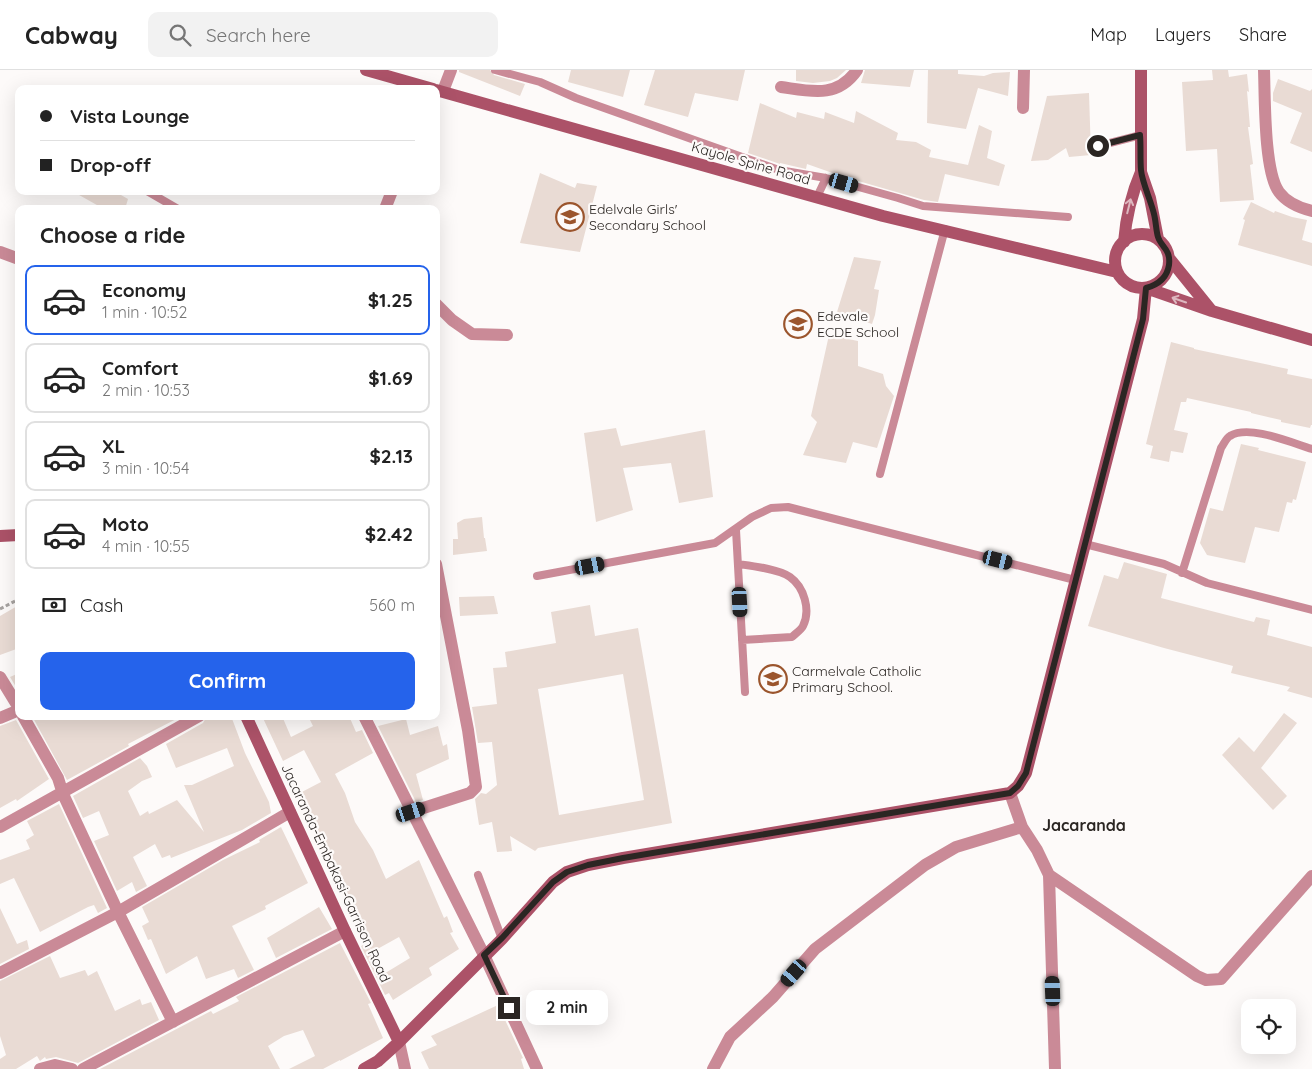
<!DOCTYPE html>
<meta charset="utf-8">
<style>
body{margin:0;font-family:Quicksand,sans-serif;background:#f2f2f2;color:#222;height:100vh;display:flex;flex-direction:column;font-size:19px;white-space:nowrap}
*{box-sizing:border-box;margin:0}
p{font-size:16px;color:#767676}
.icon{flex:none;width:28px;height:28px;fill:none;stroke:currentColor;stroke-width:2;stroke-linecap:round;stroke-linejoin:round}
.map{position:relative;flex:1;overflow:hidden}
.details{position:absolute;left:15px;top:135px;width:425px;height:515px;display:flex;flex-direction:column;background:#fff;border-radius:10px;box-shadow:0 5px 20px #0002}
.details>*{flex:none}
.top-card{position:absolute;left:15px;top:15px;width:425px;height:110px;border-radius:10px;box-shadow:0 5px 20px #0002;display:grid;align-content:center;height:110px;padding:0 25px;background:#fff}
.buttons{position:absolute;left:1241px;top:929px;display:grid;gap:10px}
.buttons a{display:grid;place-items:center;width:55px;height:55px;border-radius:10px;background:#fff;box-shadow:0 5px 20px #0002;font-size:25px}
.end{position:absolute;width:22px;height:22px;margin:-11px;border:6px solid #2b2623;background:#fff;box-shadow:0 0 0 2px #fff}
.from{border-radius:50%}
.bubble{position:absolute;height:35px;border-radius:10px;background:#fff;box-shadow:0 5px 20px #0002;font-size:16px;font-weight:800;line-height:35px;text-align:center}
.car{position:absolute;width:15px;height:30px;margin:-15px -8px;border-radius:6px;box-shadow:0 0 4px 1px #0007;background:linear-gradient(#222 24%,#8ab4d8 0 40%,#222 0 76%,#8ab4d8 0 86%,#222 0)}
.top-card b{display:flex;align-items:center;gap:18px;height:48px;font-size:19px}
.top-card b+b{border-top:1px solid #e0e0e0}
.top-card i{width:12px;height:12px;background:#222}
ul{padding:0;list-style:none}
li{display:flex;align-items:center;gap:15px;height:70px;margin:0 10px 8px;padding:0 15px;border:2px solid #e0e0e0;border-radius:10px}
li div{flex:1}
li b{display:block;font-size:19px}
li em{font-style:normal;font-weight:800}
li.on{border-color:#2563eb}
li>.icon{width:45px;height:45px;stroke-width:1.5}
h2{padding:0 25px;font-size:22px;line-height:60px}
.pay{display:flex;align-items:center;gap:12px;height:55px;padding:0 25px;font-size:19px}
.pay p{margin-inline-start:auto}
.button{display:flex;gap:10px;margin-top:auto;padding:10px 25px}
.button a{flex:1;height:58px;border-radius:10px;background:#2563eb;color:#fff;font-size:20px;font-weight:800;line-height:58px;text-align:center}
header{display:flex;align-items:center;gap:30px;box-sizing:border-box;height:70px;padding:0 25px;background:#fff;border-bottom:1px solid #e0e0e0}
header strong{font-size:24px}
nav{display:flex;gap:28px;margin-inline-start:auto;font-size:18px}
.search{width:350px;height:45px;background:#f2f2f2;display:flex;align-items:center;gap:12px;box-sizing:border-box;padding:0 18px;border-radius:10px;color:#767676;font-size:19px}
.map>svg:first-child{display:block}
.building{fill:#e9dbd4;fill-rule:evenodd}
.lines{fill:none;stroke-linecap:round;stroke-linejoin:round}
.path{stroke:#a7a3a1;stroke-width:3;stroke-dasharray:4 2.5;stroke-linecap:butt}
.lane{stroke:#ca8a97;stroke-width:8}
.street{stroke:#ca8a97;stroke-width:12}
.secondary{stroke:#ac5268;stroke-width:12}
.oneway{stroke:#ddb7bf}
.route{stroke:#2b2623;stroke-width:6}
.labels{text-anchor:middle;stroke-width:4.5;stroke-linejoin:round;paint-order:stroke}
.street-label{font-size:14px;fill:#2b2623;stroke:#fdfaf9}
.poi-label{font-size:14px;fill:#2b2623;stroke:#fdfaf9;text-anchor:start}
.quarter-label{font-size:16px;font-weight:bold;fill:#2b2623;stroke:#fdfaf9}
</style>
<header>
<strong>Cabway</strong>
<div class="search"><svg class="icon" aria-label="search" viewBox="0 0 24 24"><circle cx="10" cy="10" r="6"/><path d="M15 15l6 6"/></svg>Search here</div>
<nav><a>Map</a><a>Layers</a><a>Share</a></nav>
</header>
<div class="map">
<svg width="1312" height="999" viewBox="0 0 1312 999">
<rect width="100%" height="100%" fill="#fdfaf9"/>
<path class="building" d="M459,0H490L494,5L525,14L520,26L459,2Z
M571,0H630L623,27L568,12Z
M655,0H745L738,31L695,23L688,47L644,35Z
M796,0H846L837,8L830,11L813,13L796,11Z
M865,0H914L910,17L861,13Z
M928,0H958V4L984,6L993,3L1010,2L1008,26L978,18L966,59L927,53Z
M1212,0H1228L1229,7L1247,4L1249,22L1247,21L1250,57H1248L1253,94L1250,95L1254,130L1220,132L1217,79L1186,81L1182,12L1213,10Z
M1278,9L1310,21L1312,19V82L1290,73L1302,43L1273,31V23Z
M1089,23L1091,85L1069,87L1066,78L1048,90L1031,91L1047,26Z
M760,33L796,48L797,42L824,49L825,42L854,53L856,41L898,63L896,70L916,72L931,80L929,87L968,95L979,55L992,61L987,88L1005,95L999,116L945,104L938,132L924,130L841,106L807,94L806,99L780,93V94L748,83Z
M540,103L575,118L577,113L597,116L580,182L520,173Z
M72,121H114L128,129L125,139H104Z
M1251,132L1274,143L1275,141L1292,147L1307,150L1302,170L1312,173V196L1238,175L1245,150L1243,149Z
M854,187L881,191L874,219L879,220L875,245L872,254L837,242Z
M829,265L858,271V296L883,304L886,316L894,326L877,378L853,372L846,393L803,385L817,352L811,346Z
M1171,272L1194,278V279L1288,299L1287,304L1312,309V355H1311L1310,358L1281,352V350L1251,343V342L1187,328L1186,332H1181L1174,360L1188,363L1183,383L1171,381L1169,392L1150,388L1153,376L1146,374Z
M616,358L621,376L705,360L713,427L679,433L671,393L623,398L633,440L596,452L584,363Z
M1241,374L1259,378L1258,380L1306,392L1296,430L1293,429L1292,433L1287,432L1279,462L1255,457L1245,493L1207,485L1200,473L1210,438L1223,441Z
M482,447L484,468H485L487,481L453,485V469H458L457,453L464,449Z
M1124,492L1167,504L1161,528L1254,552L1256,547L1270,550L1267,565L1312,577V628L1287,621L1290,617L1231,603L1233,596L1164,578L1088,556L1104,505L1118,509Z
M494,526L498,544L460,546L459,527Z
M19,535V578L0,585V546Z
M590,535L595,566L638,558L672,753L538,778L535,781L510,766L512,781L497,782L492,752L479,755L475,729L481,723L486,724L497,715L492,672L478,673L472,637L497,634L493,598L507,597L505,582L556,573L551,542ZM623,604L644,730L559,745L538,619Z
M19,603V622L10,607Z
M1284,643L1297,653L1261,698L1287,726L1273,740L1222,685L1239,667L1254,682Z
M32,646H182L128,674L129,676L67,710Z
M207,646H231L245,683L269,732L271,743L242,760L171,788L170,785L162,788L155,774L133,787L147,816L136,822L132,812L117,821L94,771L109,765L99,741L83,748L73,726L140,688L147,696L152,707L142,711L128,721L140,746L148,741L149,744L177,730L204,762L184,715H192L234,696L227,678L176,698L166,674L203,653Z
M262,646H282L291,667L313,656L308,646H349L356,662L362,660L373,683L335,704L345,723L355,752L373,780L386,809L419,790L444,848L447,846L453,862L450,863L459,879L429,898L432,905L393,930L389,923L385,925L361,876L367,873L382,905L410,888L399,867L372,882L343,823L342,824L335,809L337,808L331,791L307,745L308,744L298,724L321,712L304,680L283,691Z
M406,649L410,665L438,656L443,676L447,674L449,689L416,704L423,730L416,732L378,656Z
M16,650L49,709L17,731L16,729L0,738V656Z
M59,734L107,838L98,843L94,835L88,837L40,862L14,808L0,814V790L30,779L26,770L34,765L27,751Z
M281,757L308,813L265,836L266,839L232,856L254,900L238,908L234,899L206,909L197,886L166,904L151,869L148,870L142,856L149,852L142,837L223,790L260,772L259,770Z
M319,837L332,859L276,888L267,868Z
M0,838L17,874L27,870L29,879L0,894Z
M340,873L371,933L368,934L383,968L340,991V990L323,999H289L315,986L303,960L284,966L268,976L280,999H100L211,941L213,944L239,931L236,927Z
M50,886L60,908L85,900L88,906L97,901L115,941L140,929L142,935L151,932L159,950L78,993L56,987L46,989L45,987L40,991L37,986L16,999H0V989L6,985L0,966V911Z
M498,935L523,988L521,989L524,999H429L421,982L437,975L431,966Z"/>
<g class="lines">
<path class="path" d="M0,539L19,529"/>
<path class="lane" d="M495,0L540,12L576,28L779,100L826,108L898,128L923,136L1068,147
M1098,76L1141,65
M147,121L178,139
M817,127L826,108
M880,404L945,159
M736,460L745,622
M1085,474L1164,494L1207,513L1312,540
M738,494C752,496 779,499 790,507C804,517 811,540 803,556C801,560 795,564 792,567L742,570
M1182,503L1221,378C1224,374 1226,368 1230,366C1249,354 1292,373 1312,379
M537,506L715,473L752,447L771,438L788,437L1075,510
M478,805L502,869"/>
<path class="street" d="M1264,0C1265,28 1264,102 1279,122C1287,133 1300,138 1312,141
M781,17C810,21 837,29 857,0
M443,21L451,0
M1023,38L1024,0
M385,139L392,121
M0,182L19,189
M436,234L452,250L472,264L507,265
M0,607L19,638
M23,646L58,708L63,724L118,842L173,952
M364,646L484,885L537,999
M0,648L19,640
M1010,723L1022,757L1037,780L1049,805L1197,906L1206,910L1221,909L1312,806
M411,742L470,723L476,717L468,660L436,494
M0,757L199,646
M1049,805L1055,999
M0,903L118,842L290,742
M399,972L405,999
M40,999L55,995L72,999
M83,999L345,861
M713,999L730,967L773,927L815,879L925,795L956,777L1022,757"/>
<path class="secondary" d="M366,0L433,19
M1141,0V102L1150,128L1158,169
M436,20L883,146L1117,202
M1115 191a27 27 0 1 1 54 0a27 27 0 1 1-54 0Z
M1124,172C1126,147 1131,125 1141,102
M1169,188L1211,240
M1146,218L1212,241L1312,270
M0,466L19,465
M246,646L345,861L399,972
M364,999L378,991L399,972L502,869L553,812L567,802L588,795L623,788L1010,723L1018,716L1026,703L1143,249L1146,218"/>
</g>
<defs><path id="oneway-shaft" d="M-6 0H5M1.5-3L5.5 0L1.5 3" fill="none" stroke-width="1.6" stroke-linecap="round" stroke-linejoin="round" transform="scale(1.25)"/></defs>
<g class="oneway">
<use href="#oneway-shaft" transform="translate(1129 136) rotate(-76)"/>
<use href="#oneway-shaft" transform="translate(1179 230) rotate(-161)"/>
</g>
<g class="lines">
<path class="route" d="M509,938L484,885L502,868L553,812L567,802L588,795L623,788L1010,723L1018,716L1026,703L1143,249L1146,218C1157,215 1167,208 1169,195C1171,179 1161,177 1158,167C1156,160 1156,152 1154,144C1151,131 1142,112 1141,100C1140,88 1141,76 1140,65L1098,76"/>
</g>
<defs>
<symbol id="school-ring" viewBox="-11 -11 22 22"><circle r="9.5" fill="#fdfaf9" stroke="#9b552d" stroke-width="1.5"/><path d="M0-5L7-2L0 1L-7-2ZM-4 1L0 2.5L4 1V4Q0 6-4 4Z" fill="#9b552d"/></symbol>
</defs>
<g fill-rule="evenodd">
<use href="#school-ring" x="554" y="131" width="32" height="32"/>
<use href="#school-ring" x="782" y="238" width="32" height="32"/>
<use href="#school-ring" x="757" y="593" width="32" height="32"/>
</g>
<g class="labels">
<g class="street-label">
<text transform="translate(751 93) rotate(16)" y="5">Kayole Spine Road</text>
<text transform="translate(336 803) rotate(65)" y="5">Jacaranda-Embakasi-Garrison Road</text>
</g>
<g class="poi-label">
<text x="589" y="144">Edelvale Girls'<tspan x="589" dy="16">Secondary School</tspan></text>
<text x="817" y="251">Edevale<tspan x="817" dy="16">ECDE School</tspan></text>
<text x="792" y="606">Carmelvale Catholic<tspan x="792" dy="16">Primary School.</tspan></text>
</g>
<g class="quarter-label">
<text x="1084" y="761">Jacaranda</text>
</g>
</g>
</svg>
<div class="buttons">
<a><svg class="icon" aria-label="locate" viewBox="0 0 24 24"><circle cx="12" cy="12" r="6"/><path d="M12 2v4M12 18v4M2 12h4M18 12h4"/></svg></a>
</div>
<i class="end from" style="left:1098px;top:76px"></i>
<i class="end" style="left:509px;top:938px"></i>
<div class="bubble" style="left:526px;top:920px;width:82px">2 min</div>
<i class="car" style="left:844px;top:113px;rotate:106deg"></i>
<i class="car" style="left:998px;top:490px;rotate:104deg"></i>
<i class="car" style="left:590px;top:496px;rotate:79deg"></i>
<i class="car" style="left:740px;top:532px;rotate:177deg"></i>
<i class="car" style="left:411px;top:742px;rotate:72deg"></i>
<i class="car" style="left:794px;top:903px;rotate:221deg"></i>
<i class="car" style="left:1053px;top:921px;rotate:358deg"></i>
<div class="top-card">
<b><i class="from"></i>Vista Lounge</b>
<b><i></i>Drop-off</b>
</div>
<section class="details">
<h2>Choose a ride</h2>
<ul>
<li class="on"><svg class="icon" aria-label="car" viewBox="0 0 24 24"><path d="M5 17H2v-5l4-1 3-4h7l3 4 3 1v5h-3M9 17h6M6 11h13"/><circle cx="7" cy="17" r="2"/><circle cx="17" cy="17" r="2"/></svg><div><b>Economy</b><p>1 min · 10:52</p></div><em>$1.25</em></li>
<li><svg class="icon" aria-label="car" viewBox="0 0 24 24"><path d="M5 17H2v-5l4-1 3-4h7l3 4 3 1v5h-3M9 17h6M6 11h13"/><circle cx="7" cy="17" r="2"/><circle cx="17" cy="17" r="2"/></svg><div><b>Comfort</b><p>2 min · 10:53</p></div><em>$1.69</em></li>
<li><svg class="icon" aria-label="car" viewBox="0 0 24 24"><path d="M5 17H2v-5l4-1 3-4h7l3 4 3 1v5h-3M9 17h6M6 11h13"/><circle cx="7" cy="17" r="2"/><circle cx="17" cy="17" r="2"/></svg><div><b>XL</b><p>3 min · 10:54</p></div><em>$2.13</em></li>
<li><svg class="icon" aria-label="car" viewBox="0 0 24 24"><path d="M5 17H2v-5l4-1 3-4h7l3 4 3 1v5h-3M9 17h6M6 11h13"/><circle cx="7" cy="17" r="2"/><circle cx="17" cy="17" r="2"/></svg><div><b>Moto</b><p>4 min · 10:55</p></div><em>$2.42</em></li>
</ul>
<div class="pay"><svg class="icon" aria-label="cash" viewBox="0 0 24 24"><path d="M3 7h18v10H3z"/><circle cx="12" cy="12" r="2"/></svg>Cash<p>560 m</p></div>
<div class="button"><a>Confirm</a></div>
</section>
</div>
